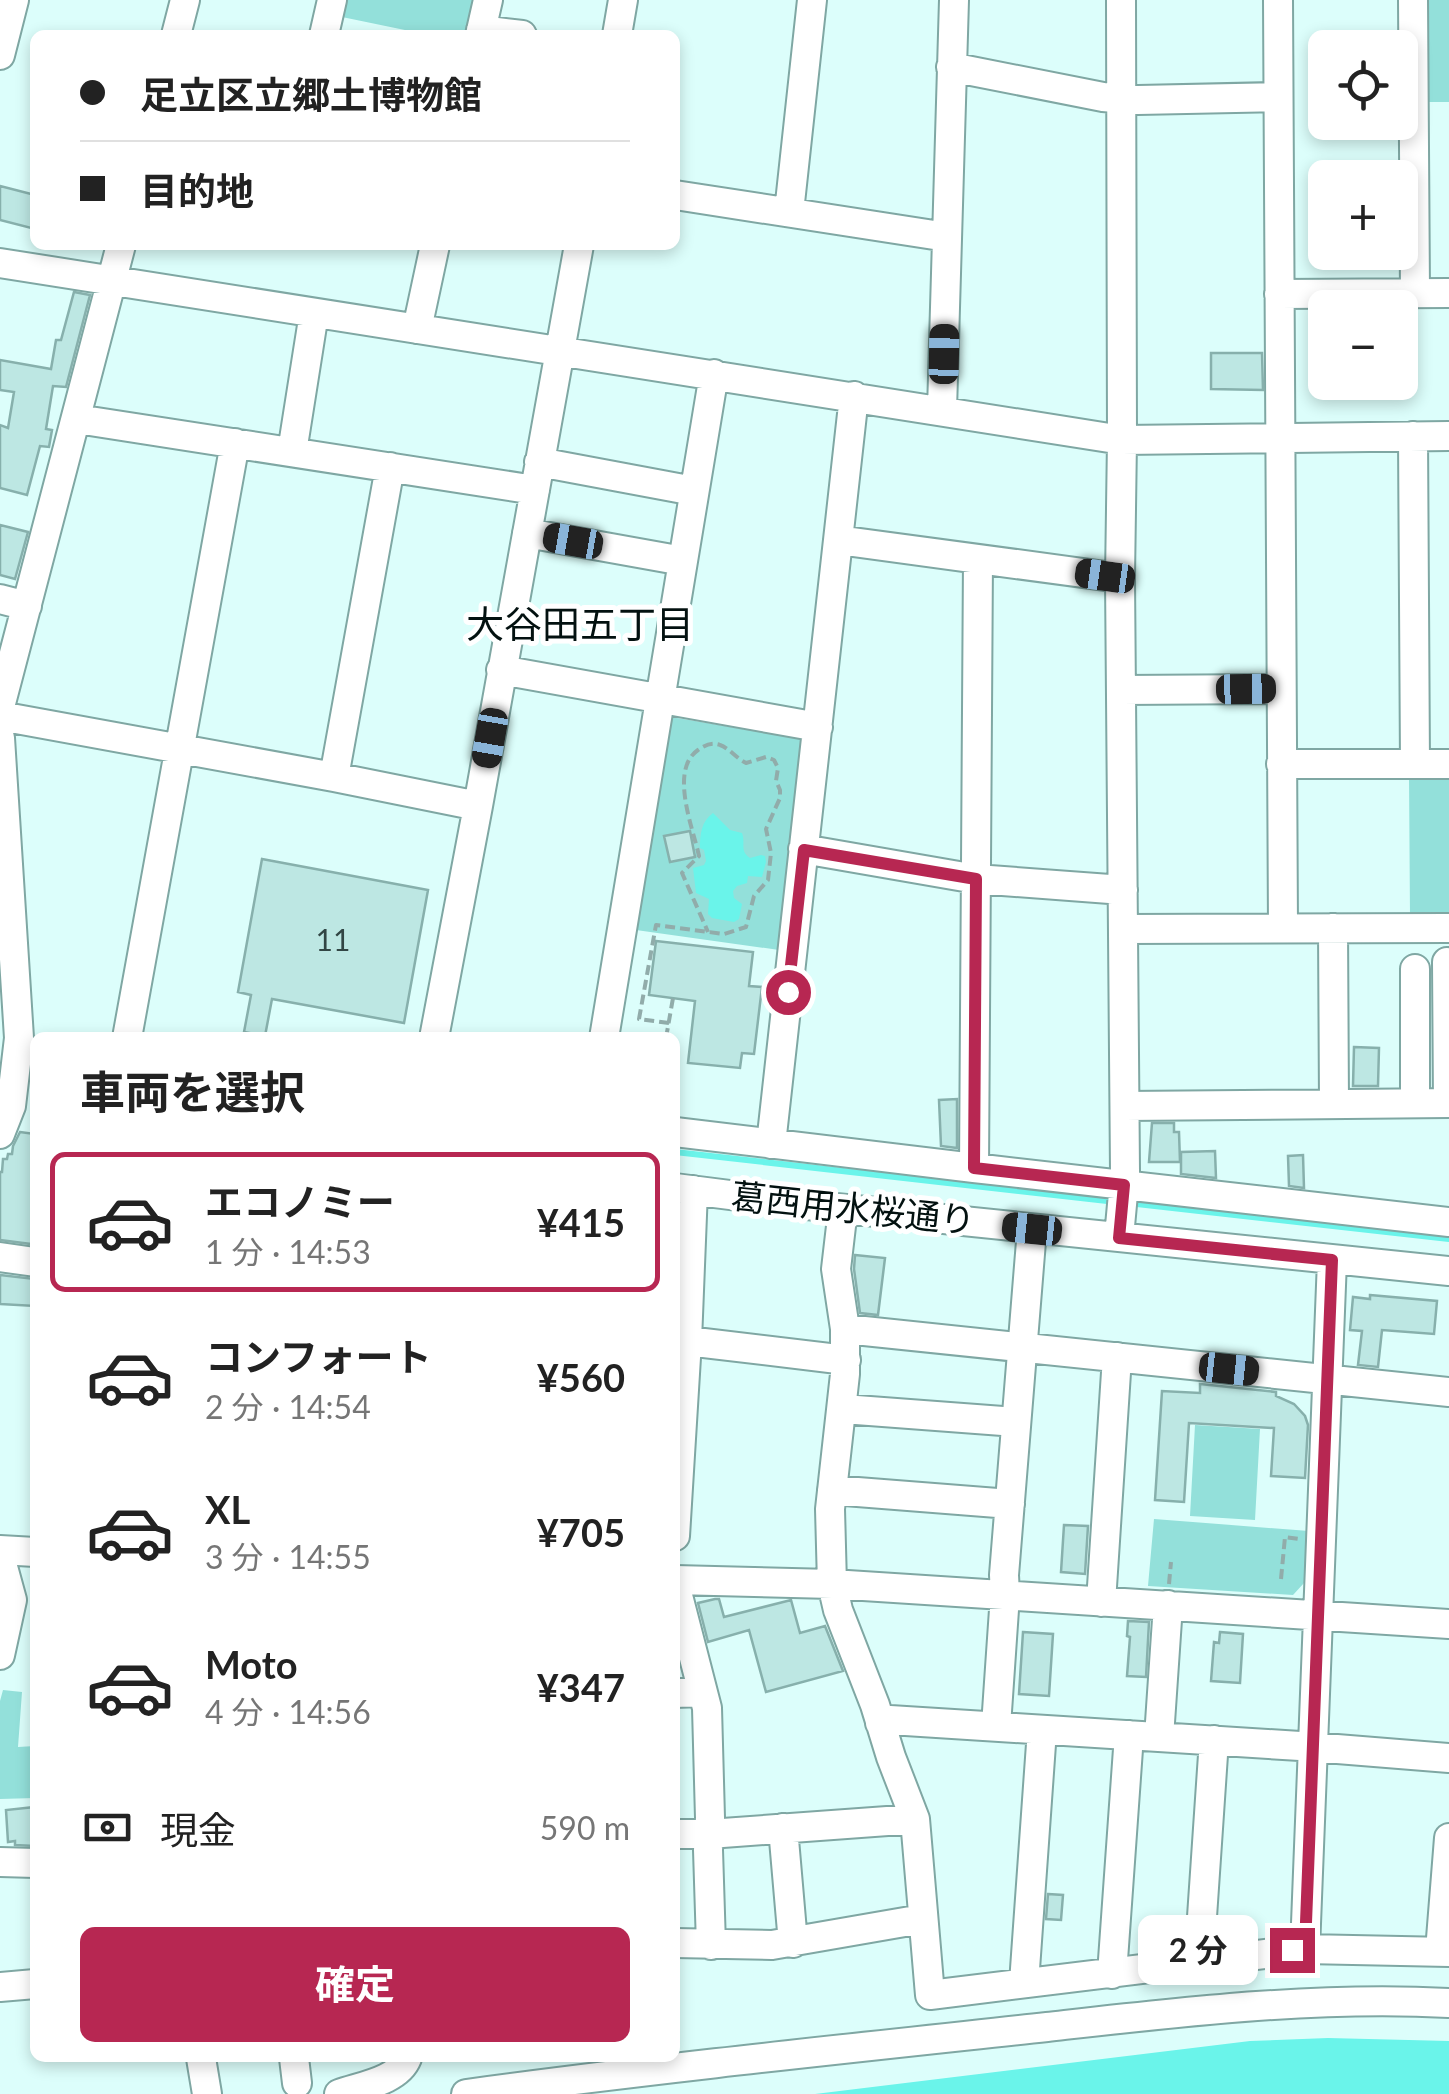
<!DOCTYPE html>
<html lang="ja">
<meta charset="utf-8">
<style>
body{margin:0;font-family:Lato,"Noto Sans JP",sans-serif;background:#f2f2f2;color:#222;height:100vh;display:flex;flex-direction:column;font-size:38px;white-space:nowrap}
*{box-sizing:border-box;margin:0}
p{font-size:32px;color:#767676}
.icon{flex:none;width:55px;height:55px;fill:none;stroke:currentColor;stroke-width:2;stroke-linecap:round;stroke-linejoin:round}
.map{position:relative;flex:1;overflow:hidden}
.details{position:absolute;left:30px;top:1032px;width:650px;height:1030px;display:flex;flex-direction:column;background:#fff;border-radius:15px;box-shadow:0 5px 15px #0003}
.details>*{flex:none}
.top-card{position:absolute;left:30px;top:30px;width:650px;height:220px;border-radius:15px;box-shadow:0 5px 15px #0003;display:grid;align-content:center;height:220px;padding:0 50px;background:#fff}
.fabs{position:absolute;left:1308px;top:30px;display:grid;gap:20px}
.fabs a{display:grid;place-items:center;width:110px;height:110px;border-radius:15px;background:#fff;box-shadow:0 5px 15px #0003;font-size:50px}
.end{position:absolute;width:45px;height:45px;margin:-22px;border:12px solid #b72752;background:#fff;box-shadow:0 0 0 5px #fff}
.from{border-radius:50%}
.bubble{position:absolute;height:70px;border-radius:15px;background:#fff;box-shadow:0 5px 15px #0003;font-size:32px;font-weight:700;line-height:70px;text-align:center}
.car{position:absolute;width:30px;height:60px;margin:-30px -15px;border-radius:12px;box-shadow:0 0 8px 2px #0007;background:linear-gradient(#222 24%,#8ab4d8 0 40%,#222 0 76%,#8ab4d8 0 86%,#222 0)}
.top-card b{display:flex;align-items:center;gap:35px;height:95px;font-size:38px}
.top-card b+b{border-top:2px solid #e0e0e0}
.top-card i{width:25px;height:25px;background:#222}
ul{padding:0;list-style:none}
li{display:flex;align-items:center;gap:30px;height:140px;margin:0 20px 15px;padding:0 30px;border:5px solid transparent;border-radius:15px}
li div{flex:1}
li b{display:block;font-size:38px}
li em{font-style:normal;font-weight:700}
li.current{border-color:#b72752}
li>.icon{width:90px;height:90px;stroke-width:1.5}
h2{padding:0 50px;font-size:45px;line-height:120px}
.pay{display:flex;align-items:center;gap:25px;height:110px;padding:0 50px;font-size:38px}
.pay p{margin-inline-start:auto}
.cta{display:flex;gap:20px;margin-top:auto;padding:20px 50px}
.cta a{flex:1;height:115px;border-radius:15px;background:#b72752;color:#fff;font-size:40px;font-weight:700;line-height:115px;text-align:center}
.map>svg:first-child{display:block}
.green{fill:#93e0da}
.water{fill:#6af4ea}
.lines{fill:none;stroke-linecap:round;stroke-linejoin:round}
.stream{stroke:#6af4ea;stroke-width:6}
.building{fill:#bde7e3;stroke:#87b0ac;stroke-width:2.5}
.minor-casing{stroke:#7fa7a3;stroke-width:32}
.path{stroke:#91acaa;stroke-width:4;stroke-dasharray:10 5;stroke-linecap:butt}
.minor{stroke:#fff;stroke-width:28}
.route{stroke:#b72752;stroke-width:12}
.labels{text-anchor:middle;stroke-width:10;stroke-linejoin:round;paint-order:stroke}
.number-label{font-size:30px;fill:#324645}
.street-label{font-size:35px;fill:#031110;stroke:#fff}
.neighbourhood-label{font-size:38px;fill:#031110;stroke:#fff}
</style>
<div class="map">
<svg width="1449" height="2094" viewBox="0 0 1449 2094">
<rect width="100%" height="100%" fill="#dcfefb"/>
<path class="green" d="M346,0H477L470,35H429L342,17Z
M1424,0H1449V102H1424Z
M671,717L803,739L779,950L636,930Z
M1409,776H1449V917H1410Z
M1195,1425L1260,1429L1255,1520L1190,1516Z
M1154,1519L1309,1531L1304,1583L1293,1595L1148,1586Z
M3,1690L22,1692L18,1747L35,1746V1798L0,1799V1701Z"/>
<path class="water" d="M713,813L730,830L742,833C746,843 739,851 750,858L761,855L765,856L766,862L762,877L748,876L747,883L737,886L733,891L734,898L742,904L739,919L734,922L712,918L708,914L709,899L696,893L693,868L704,865L706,861L704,850L700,848C700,834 701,822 713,813Z
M1328,2038L1449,2041V2094H815L1250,2041Z"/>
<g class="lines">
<path class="stream" d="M21,1077L35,1078
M675,1152L1116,1202
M1128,1203L1449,1239"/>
</g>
<path class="building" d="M0,186L35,195V229L0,220Z
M74,292L90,295L66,387L53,386L46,429L52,430L49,447L40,446L27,495L0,488V425L8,428L14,392L0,390V360L51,369L56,340H61Z
M1211,353H1262L1263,390L1211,389Z
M0,525L28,532L15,579L0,575Z
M690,831L695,857L670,862L664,836Z
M262,859L428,890L404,1023L272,999L265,1036L244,1032L251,995L238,992Z
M656,941L753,952L749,986L762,987L754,1054L742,1053L740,1068L688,1063L695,1001L649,995Z
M1354,1047L1379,1048L1378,1086H1353Z
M957,1099V1148L941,1146L939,1100Z
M1152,1123H1174V1132H1179L1180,1162H1149Z
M20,1132L35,1134V1210L31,1244L0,1240V1172H2L3,1159H7L8,1154H12L13,1146Z
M1215,1151L1216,1178L1181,1174V1152Z
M1303,1155L1304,1188L1289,1186L1288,1156Z
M855,1255L885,1258L878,1315L860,1313L854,1269Z
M0,1275L35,1279V1306L0,1304Z
M1370,1295L1437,1301L1434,1334L1382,1330L1378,1367L1358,1365L1362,1331L1350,1330L1353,1297L1370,1299Z
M1200,1384L1276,1392V1396L1294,1404L1305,1416L1308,1425L1305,1478L1271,1476L1274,1428L1189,1423L1184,1502L1155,1500L1162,1391L1200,1393Z
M1064,1525L1088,1526L1085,1574L1061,1572Z
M715,1599H719L724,1617L791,1600L800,1633L825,1626L843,1671L766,1692L749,1630L708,1642L698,1603Z
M1128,1621L1149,1622L1146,1677L1127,1676L1130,1637L1127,1636Z
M1023,1632L1053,1634L1049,1696L1019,1694Z
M1220,1632L1243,1634L1240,1683L1211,1681L1214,1642L1219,1643Z
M35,1807V1846L15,1845V1841L8,1842L6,1810Z
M1048,1894L1063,1895L1061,1920L1046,1919Z"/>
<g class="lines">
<defs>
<path id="minor" d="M1278,0L1283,928
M1413,0L1415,293
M481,30L522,35
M176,35L185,0
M324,35L332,0
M480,35L488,0
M617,35L623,0
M0,55L14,0
M951,67L1103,97L1138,100L1278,97
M675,195L947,237
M789,212L812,0
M0,263L1122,440L1449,436
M1279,294L1449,293
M417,329L435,245
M942,410L954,0
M77,419L535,490
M1413,436L1415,764
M292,452L314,313
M539,462L694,491
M527,533L683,561
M838,540L1120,578
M0,599L27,606
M501,670L818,727
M1122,690L1281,689
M0,707L121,245
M0,716L334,777L478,806
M0,738L19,1038L11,1106L0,1134
M1281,764H1449
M334,777L390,467
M803,849L976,879L1123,890
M1333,928L1334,1103
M1124,929L1449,928
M1447,962L1448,1103
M127,1038L235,443
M434,1038L478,806L579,245
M604,1038L714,374
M1415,1103V969
M1125,1106L1449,1103
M675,1132L974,1168L1449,1222
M771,1144L854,396
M974,1168L978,559
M675,1188L807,1205L1449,1271
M843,1209L836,1269L845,1329V1374L830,1509L832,1584L838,1610L875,1705L891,1757L915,1819L930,1995L1305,1949L1449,1952
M1119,1237L1125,1172L1120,578L1122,440L1121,0
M0,1257L35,1262
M845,1329L1449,1392
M687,1341L846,1360
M843,1409L1016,1422
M832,1490L1010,1504
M675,1536L687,1341L693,1190
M0,1550L35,1552
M0,1556L12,1600L0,1655
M675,1580L832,1584L1449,1624
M675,1584L707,1708L710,1818L708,1850L711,1945
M1101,1602L1117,1357
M675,1693L702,1692
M880,1723L890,1720L1300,1746L1449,1758
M996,1726L1005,1595L1004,1575L1032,1229
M1159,1737L1168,1605
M783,1828L793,1943
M675,1834H709L915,1819
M0,1862L35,1863
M675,1943L772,1945L922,1919
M1305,1949L1332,1260
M1440,1951L1449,1838
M1199,1961L1214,1740
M1112,1974L1129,1735
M1024,1983L1042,1730
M0,1987L35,1984
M201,2058L207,2094
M294,2058L297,2083
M339,2094C361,2086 398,2081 407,2058
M466,2094C659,2068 853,2048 1047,2027C1181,2012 1314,1996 1449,2003"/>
</defs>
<use href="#minor" class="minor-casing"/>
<path class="path" d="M669,1023L639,1019L656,925L724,934L746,927L754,896L768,880L771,853L766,829L780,798V790L776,781L778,768L774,760L766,757L746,763C736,758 729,748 720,745C712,742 705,745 698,750C669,770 693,828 699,856L682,873L708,932
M666,1038L673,998
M1281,1579L1285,1537L1299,1539
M1169,1584L1171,1562"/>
<use href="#minor" class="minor"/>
</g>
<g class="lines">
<path class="route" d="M788,992L804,850L976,879L974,1168L1124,1185L1119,1238L1332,1260L1305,1948L1292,1950"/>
</g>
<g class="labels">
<g class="number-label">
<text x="333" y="951">11</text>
</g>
<g class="street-label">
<text transform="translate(853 1209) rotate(6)" y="12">葛西用水桜通り</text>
</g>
<g class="neighbourhood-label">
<text x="580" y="638">大谷田五丁目</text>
</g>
</g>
</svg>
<div class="fabs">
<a><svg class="icon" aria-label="locate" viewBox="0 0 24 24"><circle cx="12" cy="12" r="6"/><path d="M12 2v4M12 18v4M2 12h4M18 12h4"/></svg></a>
<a>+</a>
<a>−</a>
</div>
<i class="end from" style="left:788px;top:992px"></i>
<i class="end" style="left:1292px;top:1950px"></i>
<div class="bubble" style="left:1138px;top:1915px;width:120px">2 分</div>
<i class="car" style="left:944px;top:354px;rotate:1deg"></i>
<i class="car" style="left:573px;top:541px;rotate:280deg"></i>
<i class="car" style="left:1105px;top:576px;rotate:278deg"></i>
<i class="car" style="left:1246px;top:689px;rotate:89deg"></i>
<i class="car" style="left:490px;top:738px;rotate:190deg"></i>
<i class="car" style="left:1032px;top:1229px;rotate:276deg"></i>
<i class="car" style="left:1229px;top:1369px;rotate:96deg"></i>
<div class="top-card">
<b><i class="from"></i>足立区立郷土博物館</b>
<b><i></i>目的地</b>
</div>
<section class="details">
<h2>車両を選択</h2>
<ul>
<li class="current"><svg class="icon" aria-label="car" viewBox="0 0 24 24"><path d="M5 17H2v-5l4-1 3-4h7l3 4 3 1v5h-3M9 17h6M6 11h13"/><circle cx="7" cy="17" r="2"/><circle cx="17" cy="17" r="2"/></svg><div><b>エコノミー</b><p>1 分 · 14:53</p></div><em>¥415</em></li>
<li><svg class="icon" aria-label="car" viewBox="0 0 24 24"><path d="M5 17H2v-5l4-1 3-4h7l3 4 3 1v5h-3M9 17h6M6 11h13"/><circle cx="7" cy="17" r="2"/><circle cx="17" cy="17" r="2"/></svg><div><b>コンフォート</b><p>2 分 · 14:54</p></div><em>¥560</em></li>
<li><svg class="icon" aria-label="car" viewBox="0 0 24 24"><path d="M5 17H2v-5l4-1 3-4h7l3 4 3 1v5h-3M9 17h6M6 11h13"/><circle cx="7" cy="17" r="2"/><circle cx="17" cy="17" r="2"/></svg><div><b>XL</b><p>3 分 · 14:55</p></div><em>¥705</em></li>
<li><svg class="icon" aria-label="car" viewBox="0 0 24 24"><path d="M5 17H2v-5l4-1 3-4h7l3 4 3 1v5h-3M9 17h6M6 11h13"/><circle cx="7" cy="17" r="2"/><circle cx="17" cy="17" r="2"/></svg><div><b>Moto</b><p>4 分 · 14:56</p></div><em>¥347</em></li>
</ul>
<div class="pay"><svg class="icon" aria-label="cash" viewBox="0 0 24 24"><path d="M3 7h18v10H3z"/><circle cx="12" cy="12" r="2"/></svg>現金<p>590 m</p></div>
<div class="cta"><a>確定</a></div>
</section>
</div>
